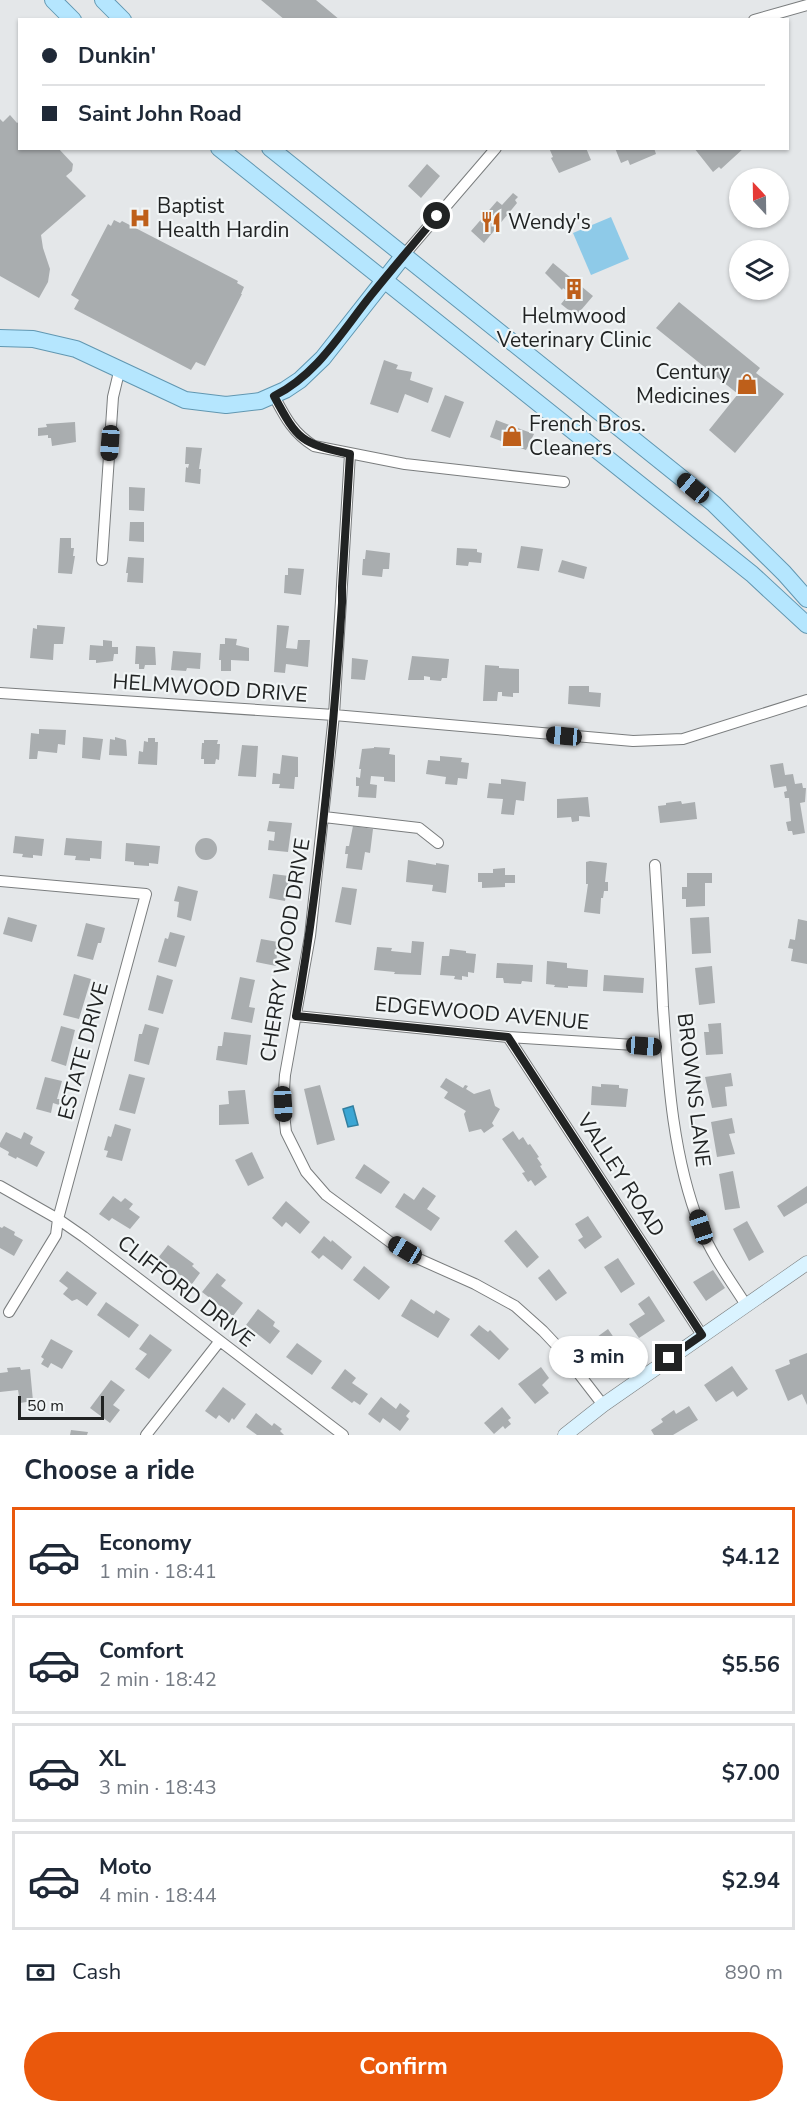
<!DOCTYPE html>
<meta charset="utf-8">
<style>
body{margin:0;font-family:"Nunito Sans",sans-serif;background:#f2f2f3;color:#1f2937;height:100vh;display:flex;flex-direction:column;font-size:22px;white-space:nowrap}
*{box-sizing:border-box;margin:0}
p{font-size:20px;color:#747a83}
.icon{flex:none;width:33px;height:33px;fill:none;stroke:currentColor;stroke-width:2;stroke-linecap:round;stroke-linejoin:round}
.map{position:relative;height:1435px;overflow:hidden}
.drawer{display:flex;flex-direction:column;background:#fff;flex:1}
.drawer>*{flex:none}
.top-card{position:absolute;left:18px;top:18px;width:771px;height:132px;border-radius:0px;box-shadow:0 2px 4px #0004;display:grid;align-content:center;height:132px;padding:0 24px;background:#fff}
.needle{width:39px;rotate:338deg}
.tools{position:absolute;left:729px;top:168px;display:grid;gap:12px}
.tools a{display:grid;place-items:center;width:60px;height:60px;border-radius:50%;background:#fff;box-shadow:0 2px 4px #0004;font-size:30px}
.scale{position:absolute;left:18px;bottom:15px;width:86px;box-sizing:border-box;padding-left:6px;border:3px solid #212323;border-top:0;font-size:16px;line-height:21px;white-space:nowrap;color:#212323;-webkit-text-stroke:4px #f1f5f6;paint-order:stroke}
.end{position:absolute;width:27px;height:27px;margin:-14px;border:8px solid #212323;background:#fff;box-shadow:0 0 0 3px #fff}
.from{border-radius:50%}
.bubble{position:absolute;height:42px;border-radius:21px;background:#fff;box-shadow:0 2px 4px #0004;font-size:20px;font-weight:700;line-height:42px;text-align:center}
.car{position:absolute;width:18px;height:36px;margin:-18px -9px;border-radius:8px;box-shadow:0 0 4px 2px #0007;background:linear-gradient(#222 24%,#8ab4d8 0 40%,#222 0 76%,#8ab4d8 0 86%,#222 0)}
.top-card b{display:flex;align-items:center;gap:21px;height:57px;font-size:22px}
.top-card b+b{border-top:2px solid #e0e1e3}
.top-card i{width:15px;height:15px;background:#1f2937}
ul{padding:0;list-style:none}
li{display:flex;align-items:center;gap:18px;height:99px;margin:0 12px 9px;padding:0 12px;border:3px solid #e0e1e3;border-radius:0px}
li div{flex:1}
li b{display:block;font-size:22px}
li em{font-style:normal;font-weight:700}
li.current{border-color:#ea580c}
li>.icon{width:54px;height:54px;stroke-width:1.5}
h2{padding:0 24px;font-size:27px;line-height:72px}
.pay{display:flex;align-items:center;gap:15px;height:66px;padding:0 24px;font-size:22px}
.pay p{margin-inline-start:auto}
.button{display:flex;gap:12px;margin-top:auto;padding:12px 24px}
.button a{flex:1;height:69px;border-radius:36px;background:#ea580c;color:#fff;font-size:24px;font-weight:700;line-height:69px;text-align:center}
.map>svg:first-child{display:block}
.green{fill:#8ecae8}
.water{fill:#3ba6d4;stroke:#337f9f;stroke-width:1.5}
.building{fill:#a9adaf}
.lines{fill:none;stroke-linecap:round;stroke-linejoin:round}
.street-casing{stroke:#7a7d7e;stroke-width:12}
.secondary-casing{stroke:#7a7d7e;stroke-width:15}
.primary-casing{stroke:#6197b1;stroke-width:18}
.street{stroke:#fff;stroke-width:10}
.secondary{stroke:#daf3ff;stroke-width:14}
.primary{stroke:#b5e6fe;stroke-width:16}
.route{stroke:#212323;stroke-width:8}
.labels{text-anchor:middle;stroke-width:4.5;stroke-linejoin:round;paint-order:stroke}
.poi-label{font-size:21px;fill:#212323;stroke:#f1f5f6;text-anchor:start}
.street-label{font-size:21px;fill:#212323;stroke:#f1f5f6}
</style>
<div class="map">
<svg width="807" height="1435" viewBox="0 0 807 1435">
<rect width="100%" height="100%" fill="#e4e7e9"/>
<path class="green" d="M611,217L629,259L591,275L573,233Z"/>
<path class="water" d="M353,1106L358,1125L348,1127L343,1109Z"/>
<path class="building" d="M261,0H316L340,20H285Z
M10,115L17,123L20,121V148H58L73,164L72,171L66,176L86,196L41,235L43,248L50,269L48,282L39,298L0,276V119L3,122Z
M549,148H586L591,160L559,173L551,158L553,157Z
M615,148H654L656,154L630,165L628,160L621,163Z
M694,148H744L721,169L719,167L713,172Z
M427,164L440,176L421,198L408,186Z
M513,193L518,197L515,200L517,203L484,243L471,231L497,201L502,205Z
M114,220L120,223L122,221L238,281L237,283L244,287L241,294H242L205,366L196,362L191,370L74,309L79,300L71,295L108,224L111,226Z
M553,263L593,296L576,316L561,304L570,293L563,288L562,290L545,273Z
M679,302L760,368L756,373L784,394L735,453L709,430L738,394L656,328Z
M384,360L398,365L396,369L412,372L410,380L433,388L428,403L405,394L398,413L370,404Z
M445,395L464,402L450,438L431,431Z
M496,420L534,434L526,450L490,437Z
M75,422L76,442L52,446L51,438H48V435L38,436V428L47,427L46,424Z
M186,447L202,448L199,469H201L200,484L185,482L186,467L188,468L189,464H185Z
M129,487L145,488L144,511L129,510Z
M130,522H144V542L129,541Z
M60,538H71V548H74L73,556H75L72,574L58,573Z
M521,546L543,549L539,571L517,568Z
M457,548L477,549V552L482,553L481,563L469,562L468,566L456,565Z
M366,550L390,553L389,569H383L382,577L362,575L363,559H365Z
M128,557L144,558L143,583L127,582L128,573H126Z
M562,560L587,567L584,579L558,572Z
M288,568L304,569L301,595L284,593L285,575H288Z
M37,625L65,627L63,644H54L53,660L30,658L33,628L37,629Z
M277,625L289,626L286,648L297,649L298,640H310L308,667L286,664L285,673L274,672Z
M225,638L237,639L236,645L249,648V661L231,660V671H221V660H219L220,644H225Z
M103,640L112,641V647H118V654H114L113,661L96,663V660H89L90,645L103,646Z
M136,646L155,647L156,665H145L144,669H139V664H135Z
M173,651L201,653L200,669L187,668L186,671L171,670Z
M412,656L449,659L447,678H442L441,681L430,680V677L424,676V680H408Z
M352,658L368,660L365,680L351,679Z
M485,665L499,666V668L519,669V693H513V697L502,696V692H498L497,701H483Z
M569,686H589V692L601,693L600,707L568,704Z
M39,729L66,730L65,745L58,744L57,753L38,751L37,759H29L31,733L39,734Z
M83,737L103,739L100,760L82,758Z
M115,737L126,740L127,756L109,755L110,739L115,740Z
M148,738H155V742H158L157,765L138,764L139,751L143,752L144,741L148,742Z
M204,740H218L217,744H220L219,760L216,759L215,764H204V759H201L202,743H204Z
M242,745L258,746L256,777L238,776Z
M374,747L390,748L389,754L395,755V782L384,781V777L371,776L370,784L377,785L376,798L358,797L359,786H356V777L360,778L361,769H359L362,749L374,748Z
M282,755L298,757V777H295L294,789L279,788L280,784H272L273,773L280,774Z
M440,756L462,758L461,762L469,763L467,779L458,778L457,785L445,784L446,777L426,774L428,760L440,761Z
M783,763L785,775L793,774L795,784L802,783L803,788H806L805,802L800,803L805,833L793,835L792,831H788L786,822L791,821L789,798H785L784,792L787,791L786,786L774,788L770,765Z
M501,779L526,782L524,801L516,800L514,815L501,814L503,799L487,798L489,783L501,784Z
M588,797L590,817L579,816V821L572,822L571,817L557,818V799Z
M681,801L682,804L695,802L697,819L660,823L658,806L666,805V803Z
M269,821L292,823L288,852L268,850L269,840L274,841L275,832L267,831Z
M353,826L373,829L370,853L365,852L362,870L346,868L348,854H345L346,846H349Z
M15,836L44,839L42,856L33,855V858L22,857L23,854L13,853Z
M195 849a11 11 0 1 1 22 0a11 11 0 1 1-22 0Z
M66,838L102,841L101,859L90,858V861L75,860L76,856L64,855Z
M126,843L160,846L158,864L149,863V866L134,865V862L125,861Z
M408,860L436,865V863L449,865L446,893L432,891L433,885L406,882Z
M590,861L607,863L605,882H608V891H604L603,898H601L600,914L584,912L588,884H586V862Z
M505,868V875H515V883H505V887L482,888V882H478V873H493V869Z
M687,873H712V883H705V906L686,907V899H682V887H687Z
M273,874L289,876L285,901L269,898Z
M178,886L198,891L191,921L177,917L179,902L174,901Z
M342,887L357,889L351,925L335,922Z
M8,917L37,925L32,942L3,934Z
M709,917L711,953L692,954L690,918Z
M798,919L807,921V964L791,961L793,949L788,948L790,939L795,940Z
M86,923L105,928L101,943H98L93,960L77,956Z
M170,932L185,936L176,967L158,962L165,938L168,939Z
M261,939L278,942L276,966L256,962Z
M412,941L424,942L421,975L394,974L395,972L374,970L377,947L392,948L391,951L411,953Z
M450,949L466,951V953L476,954L474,973L468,972V977L462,976V980L454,979L455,976L440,975L442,956H449Z
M547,961L567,963V968L588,970L587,987L568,986V988L554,987L555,985L546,984Z
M497,963L533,965L532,982L522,981L521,984L504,983L503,978H496Z
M712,966L715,1003L699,1005L695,968Z
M74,974L91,979L79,1019L63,1015Z
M157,975L173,980L163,1014L148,1010Z
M604,975L644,978L643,993L603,991Z
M240,977L255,980L249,1007L255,1008L252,1023L231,1019Z
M721,1023L723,1054L706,1055L704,1032H709L708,1024Z
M145,1024L159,1028L149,1065L134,1061L139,1034H142Z
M61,1026L75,1030L66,1066L51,1061Z
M224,1032L251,1035L247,1065L216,1060L218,1046H222Z
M731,1073L733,1086L725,1087L727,1106L712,1108L705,1077Z
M129,1074L145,1078L135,1114L119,1110Z
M45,1077L62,1081L57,1099H60L59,1105L53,1103L51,1113L36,1109Z
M446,1078L463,1088L465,1085L468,1086L466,1089L474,1094L490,1089L495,1106L500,1109L492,1123L494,1126L484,1133L481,1129L469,1132L464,1114L466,1111L444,1098L448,1092L440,1087Z
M601,1084L619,1085V1088L628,1089L626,1107L591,1105L592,1086L601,1087Z
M320,1085L335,1140L317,1145L304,1089Z
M245,1090L249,1124L219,1125V1105L229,1104L228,1091Z
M732,1118L735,1133L729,1134L735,1154L717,1157L711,1122Z
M115,1124L131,1129L122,1161L106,1157L108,1151L104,1150L108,1136L111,1137Z
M513,1131L519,1140L523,1137L528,1145L530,1144L539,1157L537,1158L542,1165L540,1166L547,1177L535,1186L531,1180L528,1182L522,1173L525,1172L502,1139Z
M6,1132L21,1139L24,1132L33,1137L30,1144L45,1152L37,1167L17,1157L16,1159L8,1155L9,1152L0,1147V1143Z
M252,1152L264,1178L248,1186L235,1160Z
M364,1164L390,1182L381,1194L355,1178Z
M733,1171L740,1208L725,1210L719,1174Z
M807,1186V1203L784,1217L777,1206Z
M423,1187L436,1196L427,1209L440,1218L431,1231L395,1207L404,1193L414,1200Z
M113,1196L121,1202L125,1198L133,1204L129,1209L140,1217L130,1229L112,1218L109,1221L99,1214Z
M286,1201L310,1222L300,1234L286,1222L282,1227L272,1218Z
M588,1216L602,1237L585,1249L578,1240L583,1237L575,1224Z
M747,1221L764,1252L749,1261L733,1229Z
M4,1226L15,1232L14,1235L23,1240L14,1256L0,1248V1227L2,1228Z
M516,1230L539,1257L527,1268L504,1241Z
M324,1236L331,1242L332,1240L352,1257L342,1270L323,1255L319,1259L311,1252Z
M168,1245L194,1264L192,1266L200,1273L192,1284L176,1272L173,1275L165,1269L167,1266L158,1258Z
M618,1258L635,1284L621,1293L604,1267Z
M364,1266L390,1287L379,1300L353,1280Z
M549,1269L567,1293L556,1301L538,1278Z
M713,1270L725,1288L706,1301L693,1282Z
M67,1271L97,1293L87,1306L77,1299L72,1301L63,1294L68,1288L59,1281Z
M217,1273L226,1280L221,1286L243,1303L233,1316L202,1292Z
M649,1296L665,1321L639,1338L629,1324L645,1314L638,1304Z
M411,1299L434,1314L436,1310L450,1319L438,1338L401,1316Z
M106,1302L139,1325L129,1338L97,1315Z
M258,1309L275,1322L273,1326L280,1331L270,1344L246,1325Z
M479,1325L488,1332L490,1330L509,1349L499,1360L470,1335Z
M608,1329L621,1348L610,1355L612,1358L602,1364L600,1361L594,1365L586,1353L601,1343L597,1337Z
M150,1334L172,1350L149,1379L135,1369L147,1354L139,1349Z
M51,1339L73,1351L62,1369L51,1363L48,1368L41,1364L44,1359L41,1357Z
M297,1343L322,1361L312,1375L286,1357Z
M807,1353V1405L802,1394L788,1401L775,1370L790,1364L789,1360Z
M732,1366L748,1389L737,1397L733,1391L716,1402L704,1385Z
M20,1367L21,1370L30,1369L33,1401L20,1403L18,1390L0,1392V1373L8,1372L7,1368Z
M541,1367L549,1378L542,1385L549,1393L535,1404L518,1384Z
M345,1369L356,1378L352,1383L368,1394L360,1405L354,1401L352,1403L331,1388Z
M111,1380L125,1390L113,1405L120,1410L110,1423L90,1408Z
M223,1387L246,1404L234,1420L232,1418L229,1423L219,1415L216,1419L205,1411Z
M381,1397L396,1409L400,1403L410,1411L406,1416L409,1419L400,1431L383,1418L380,1423L368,1414Z
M689,1406L698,1420L673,1435H654L651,1430L663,1422L661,1419L674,1410L676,1414Z
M502,1407L511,1418L508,1420L511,1424L505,1429L503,1426L494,1434L484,1423Z
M256,1413L272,1426L274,1423L282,1429L280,1431L284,1435H257L246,1427Z
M71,1430L88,1432L87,1435H70Z"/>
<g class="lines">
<defs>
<path id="street" d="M754,20L807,5
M404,255L496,148
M274,396C285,417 293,433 314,446L405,464L564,482
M350,454L334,715L310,936L285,1075L283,1104L286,1132L306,1172L326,1195L390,1242L419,1259L475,1284L515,1306L543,1331L559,1348L603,1405
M102,560L113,397L120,368
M0,693L334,715L633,741L683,739L807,700
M324,817L419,828L438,843
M655,865C658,912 661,959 663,1007C668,1080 673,1158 700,1226C711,1254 730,1280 746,1305
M0,881L146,894L58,1219L56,1235L9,1312
M296,1016L508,1037L666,1047
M508,1037L702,1335
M0,1186L58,1219L84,1237L343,1435
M146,1435L219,1342"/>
<path id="secondary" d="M565,1435L603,1405L807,1263"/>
<path id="primary" d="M53,0L73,20
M103,0L123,20
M219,148L752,574L807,625
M270,148L714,504L784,573L807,599
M0,338L33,339L76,349L185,400L226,405L260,401L285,390L300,380L323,358L404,255"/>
</defs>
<use href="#street" class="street-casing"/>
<use href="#secondary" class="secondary-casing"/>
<use href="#primary" class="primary-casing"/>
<use href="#street" class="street"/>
<use href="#secondary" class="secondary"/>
<use href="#primary" class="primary"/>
</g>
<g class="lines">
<path class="route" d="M437,216C415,242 393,268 372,294C342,331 318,374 274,396C298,441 301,443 350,454L342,587V603C333,742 320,879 296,1016L508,1037L702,1335L669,1358"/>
</g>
<defs>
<symbol id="hospital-bare" viewBox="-9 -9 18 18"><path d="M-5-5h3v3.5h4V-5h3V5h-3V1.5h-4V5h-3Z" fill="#be5f1a" stroke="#f1f5f6" stroke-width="2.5" paint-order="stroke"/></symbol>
<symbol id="restaurant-bare" viewBox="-9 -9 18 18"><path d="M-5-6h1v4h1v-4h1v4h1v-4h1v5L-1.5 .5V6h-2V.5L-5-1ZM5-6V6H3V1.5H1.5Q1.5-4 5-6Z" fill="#be5f1a" stroke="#f1f5f6" stroke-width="2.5" paint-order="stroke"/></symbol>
<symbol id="building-bare" viewBox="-9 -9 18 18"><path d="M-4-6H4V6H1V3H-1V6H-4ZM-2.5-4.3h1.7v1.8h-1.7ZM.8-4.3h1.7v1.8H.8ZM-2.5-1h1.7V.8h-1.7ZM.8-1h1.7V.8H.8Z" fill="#be5f1a" stroke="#f1f5f6" stroke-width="2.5" paint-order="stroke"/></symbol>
<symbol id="shop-bare" viewBox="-9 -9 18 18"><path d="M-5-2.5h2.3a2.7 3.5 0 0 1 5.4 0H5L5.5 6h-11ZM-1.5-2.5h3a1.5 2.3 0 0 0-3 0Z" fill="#be5f1a" stroke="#f1f5f6" stroke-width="2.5" paint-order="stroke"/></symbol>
</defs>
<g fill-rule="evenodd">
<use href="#hospital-bare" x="125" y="203" width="30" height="30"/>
<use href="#restaurant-bare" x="476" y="207" width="30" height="30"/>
<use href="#building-bare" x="559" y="274" width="30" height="30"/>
<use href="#shop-bare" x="732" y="369" width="30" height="30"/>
<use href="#shop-bare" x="497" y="421" width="30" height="30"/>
</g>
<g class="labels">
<g class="poi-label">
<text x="157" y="213">Baptist<tspan x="157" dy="24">Health Hardin</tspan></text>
<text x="508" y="229">Wendy's</text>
<text x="574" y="323" text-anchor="middle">Helmwood<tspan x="574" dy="24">Veterinary Clinic</tspan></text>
<text x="730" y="379" text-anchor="end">Century<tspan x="730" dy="24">Medicines</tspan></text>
<text x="529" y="431">French Bros.<tspan x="529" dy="24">Cleaners</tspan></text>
</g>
<g class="street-label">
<text transform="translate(210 688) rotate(4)" y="7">HELMWOOD DRIVE</text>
<text transform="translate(285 950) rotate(-81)" y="7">CHERRY WOOD DRIVE</text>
<text transform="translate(482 1013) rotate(5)" y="7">EDGEWOOD AVENUE</text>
<text transform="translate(83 1051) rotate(-75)" y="7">ESTATE DRIVE</text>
<text transform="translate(694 1090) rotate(83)" y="7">BROWNS LANE</text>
<text transform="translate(621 1175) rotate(57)" y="7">VALLEY ROAD</text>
<text transform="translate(186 1291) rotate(38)" y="7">CLIFFORD DRIVE</text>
</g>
</g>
</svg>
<div class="tools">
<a><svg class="needle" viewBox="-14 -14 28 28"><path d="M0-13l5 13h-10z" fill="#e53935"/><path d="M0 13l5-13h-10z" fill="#747a83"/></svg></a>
<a><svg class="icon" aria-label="layers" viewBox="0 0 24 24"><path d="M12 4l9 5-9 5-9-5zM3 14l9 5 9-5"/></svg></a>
</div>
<div class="scale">50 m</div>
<i class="end from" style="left:437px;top:216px"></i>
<i class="end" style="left:669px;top:1358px"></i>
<div class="bubble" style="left:549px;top:1336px;width:99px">3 min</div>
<i class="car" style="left:110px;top:443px;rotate:184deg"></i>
<i class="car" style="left:693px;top:488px;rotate:310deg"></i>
<i class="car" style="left:564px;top:736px;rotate:275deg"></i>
<i class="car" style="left:644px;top:1046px;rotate:94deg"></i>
<i class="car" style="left:283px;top:1104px;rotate:177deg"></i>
<i class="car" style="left:701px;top:1227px;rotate:342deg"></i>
<i class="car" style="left:405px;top:1250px;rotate:301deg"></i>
<div class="top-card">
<b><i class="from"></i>Dunkin'</b>
<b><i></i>Saint John Road</b>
</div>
</div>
<section class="drawer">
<h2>Choose a ride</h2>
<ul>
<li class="current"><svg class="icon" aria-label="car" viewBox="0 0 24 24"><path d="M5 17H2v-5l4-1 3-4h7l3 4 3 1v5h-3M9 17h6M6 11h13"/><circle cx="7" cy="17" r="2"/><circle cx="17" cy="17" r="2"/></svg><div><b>Economy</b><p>1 min · 18:41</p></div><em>$4.12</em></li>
<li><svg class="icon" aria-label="car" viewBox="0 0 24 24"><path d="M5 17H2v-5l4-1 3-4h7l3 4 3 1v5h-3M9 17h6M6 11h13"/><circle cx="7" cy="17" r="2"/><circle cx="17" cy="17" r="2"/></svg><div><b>Comfort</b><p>2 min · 18:42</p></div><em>$5.56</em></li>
<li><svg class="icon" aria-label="car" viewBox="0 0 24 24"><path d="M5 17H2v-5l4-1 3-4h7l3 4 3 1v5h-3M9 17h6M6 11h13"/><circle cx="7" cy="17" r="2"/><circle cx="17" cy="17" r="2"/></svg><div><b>XL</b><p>3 min · 18:43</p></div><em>$7.00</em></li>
<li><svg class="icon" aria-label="car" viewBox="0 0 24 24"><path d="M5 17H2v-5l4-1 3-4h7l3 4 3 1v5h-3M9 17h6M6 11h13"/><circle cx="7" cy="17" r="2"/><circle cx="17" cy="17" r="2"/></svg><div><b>Moto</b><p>4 min · 18:44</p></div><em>$2.94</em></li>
</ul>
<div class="pay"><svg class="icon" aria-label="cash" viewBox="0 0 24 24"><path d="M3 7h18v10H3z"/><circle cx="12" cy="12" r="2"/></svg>Cash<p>890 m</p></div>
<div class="button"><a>Confirm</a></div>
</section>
